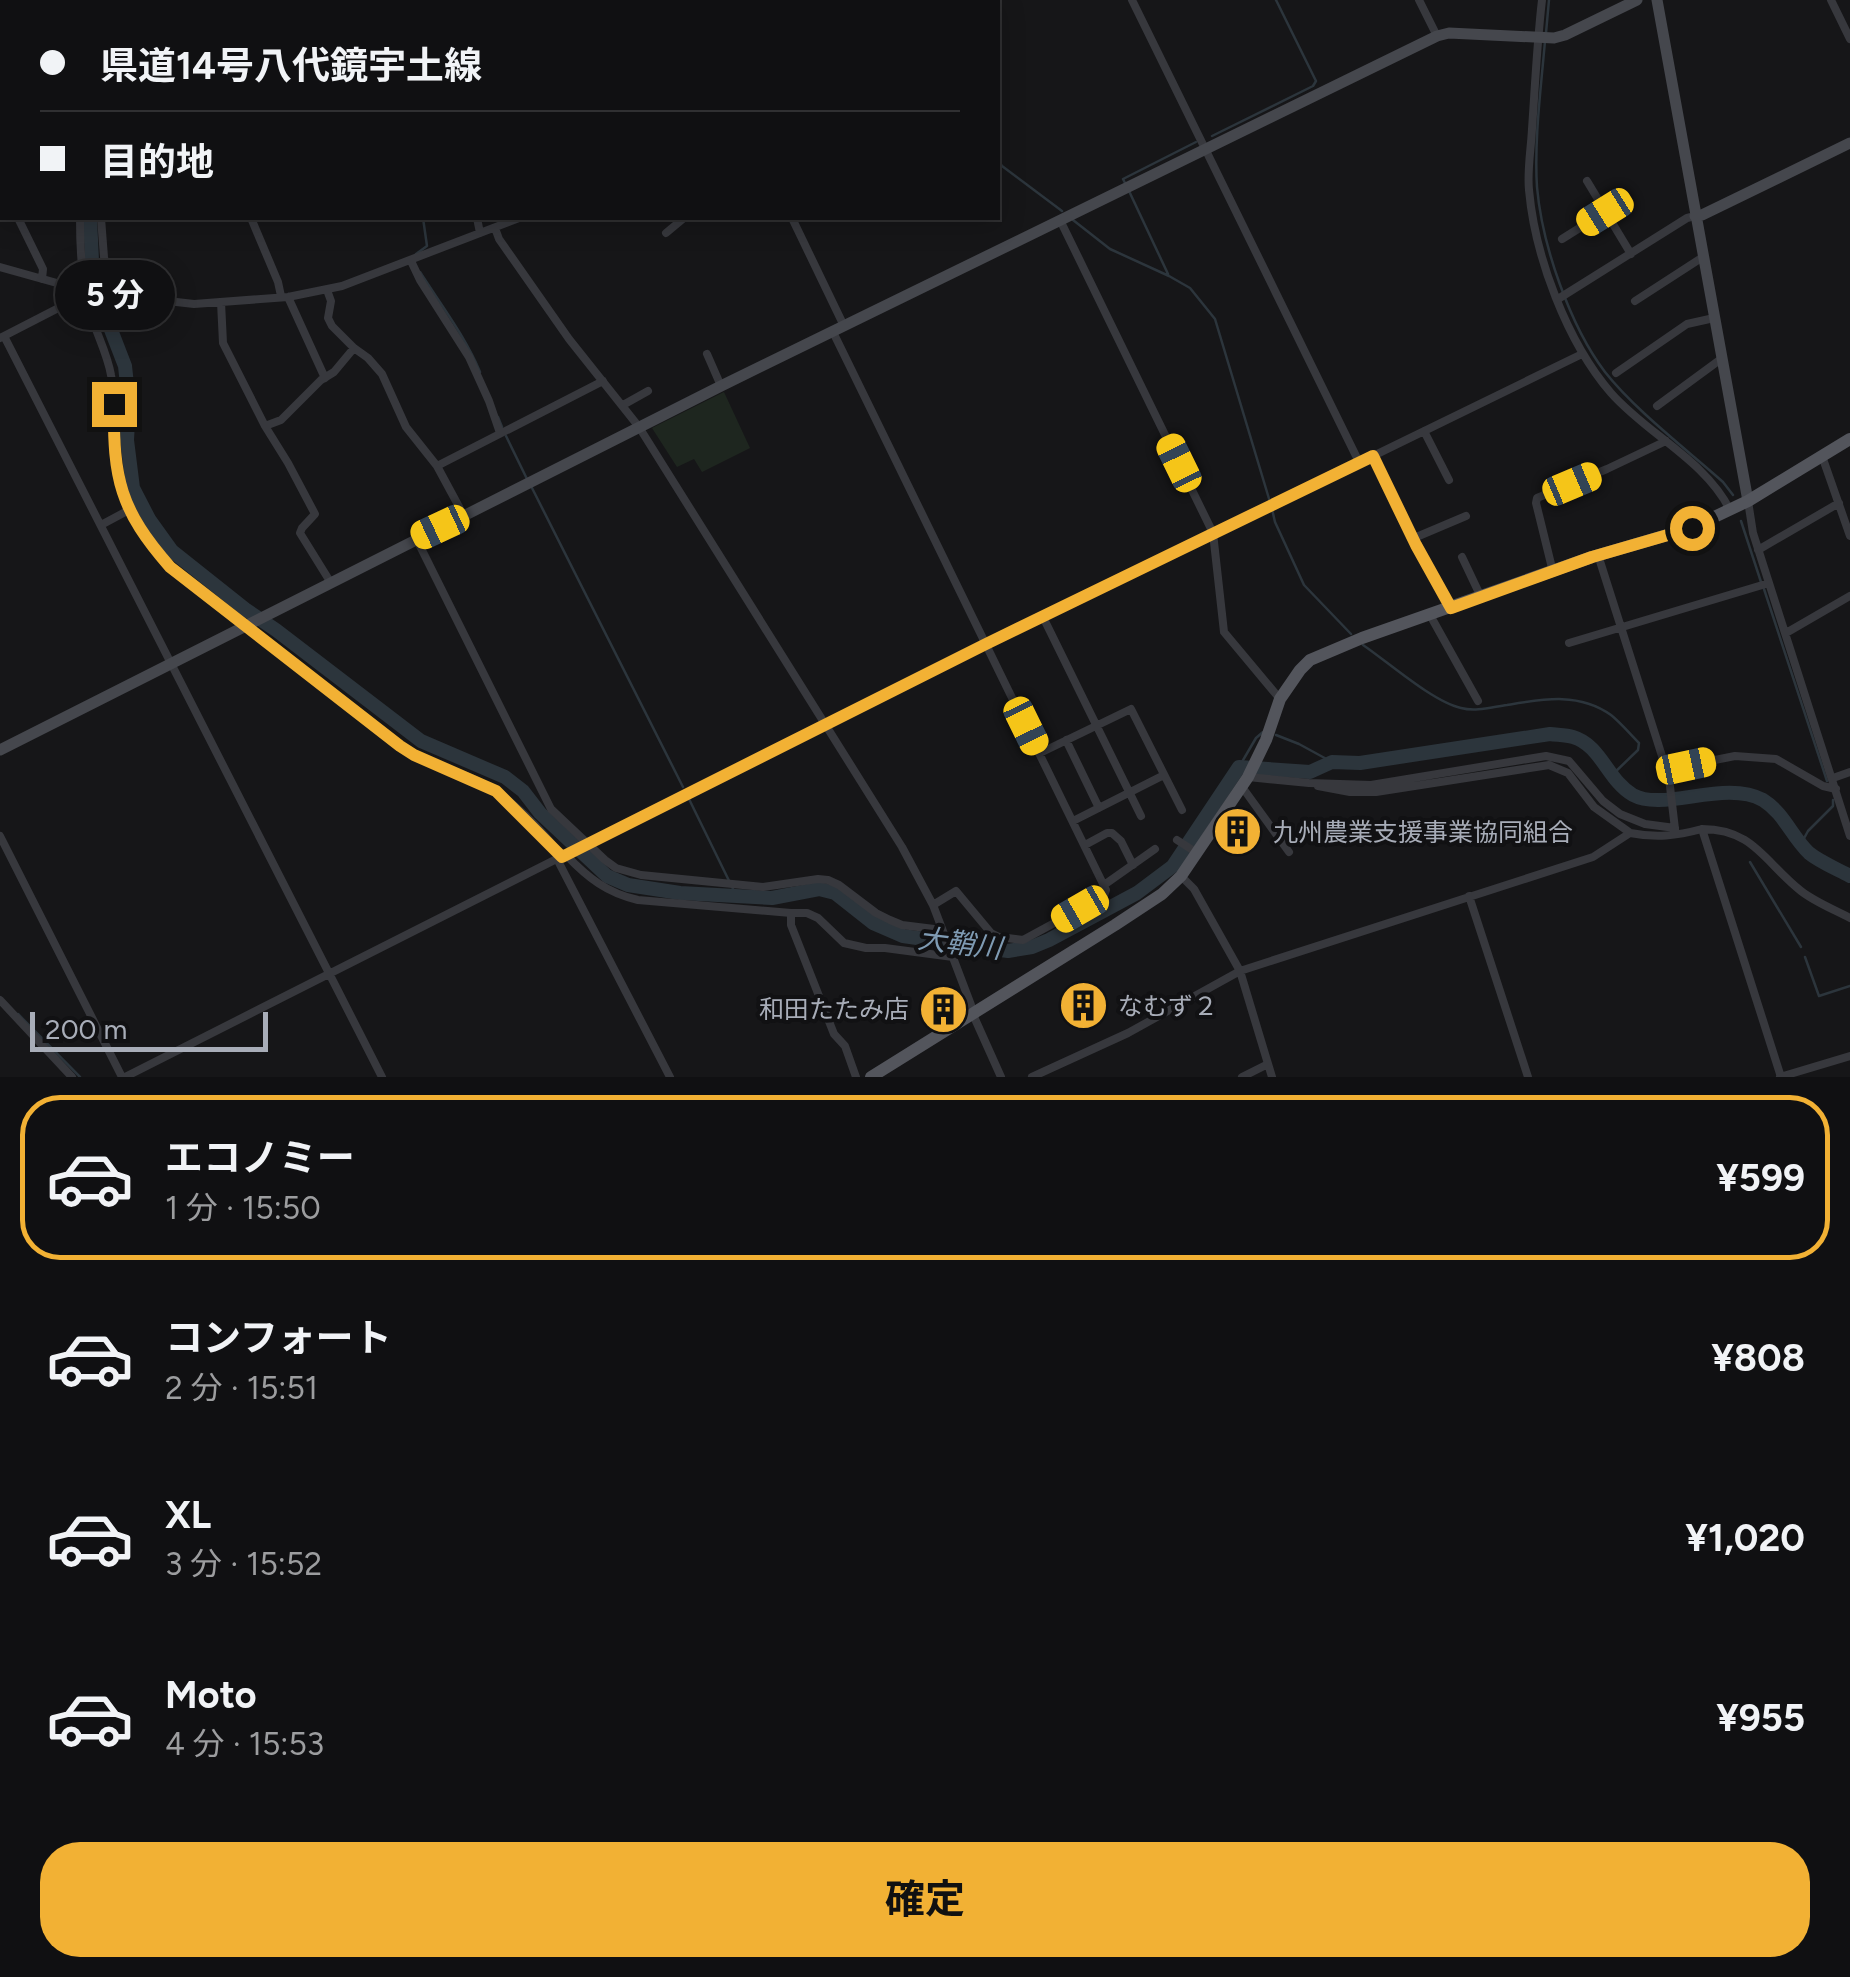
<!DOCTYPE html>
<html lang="ja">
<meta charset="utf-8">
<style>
body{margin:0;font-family:Figtree,"Noto Sans JP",sans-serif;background:#19191b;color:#f1f3f6;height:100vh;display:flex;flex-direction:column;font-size:38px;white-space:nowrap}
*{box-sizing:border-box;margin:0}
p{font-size:32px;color:#9c9d9f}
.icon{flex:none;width:55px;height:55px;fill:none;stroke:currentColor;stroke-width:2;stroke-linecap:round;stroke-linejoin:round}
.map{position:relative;height:1077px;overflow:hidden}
.side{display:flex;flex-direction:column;background:#101012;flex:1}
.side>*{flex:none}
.banner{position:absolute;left:0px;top:0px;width:1000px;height:220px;box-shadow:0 5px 25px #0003,0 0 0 2px #303032;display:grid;align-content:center;height:220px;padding:0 40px;background:#101012}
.scale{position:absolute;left:30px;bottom:25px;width:238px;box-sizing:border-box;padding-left:10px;border:5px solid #a8adb8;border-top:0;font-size:28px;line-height:35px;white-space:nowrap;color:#a8adb8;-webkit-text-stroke:8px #111113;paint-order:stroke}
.end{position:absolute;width:45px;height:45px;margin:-22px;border:12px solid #f2b134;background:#111;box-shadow:0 0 0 5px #111}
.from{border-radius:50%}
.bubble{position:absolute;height:70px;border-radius:35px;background:#101012;box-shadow:0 5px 25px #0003,0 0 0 2px #303032;font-size:32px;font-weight:700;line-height:70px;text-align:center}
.car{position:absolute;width:30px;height:60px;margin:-30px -15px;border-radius:12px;box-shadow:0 0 8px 2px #0007;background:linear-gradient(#f5c518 24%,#345 0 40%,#f5c518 0 76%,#345 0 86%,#f5c518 0)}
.banner b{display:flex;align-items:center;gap:35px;height:95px;font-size:38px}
.banner b+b{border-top:2px solid #303032}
.banner i{width:25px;height:25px;background:#f1f3f6}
ul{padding:18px 0 0;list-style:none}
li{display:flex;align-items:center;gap:30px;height:165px;margin:0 20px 15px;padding:0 20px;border:5px solid transparent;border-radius:40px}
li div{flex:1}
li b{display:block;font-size:38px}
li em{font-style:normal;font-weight:700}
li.current{border-color:#f2b134}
li>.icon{width:90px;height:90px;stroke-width:1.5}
.button{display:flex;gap:20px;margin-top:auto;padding:20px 40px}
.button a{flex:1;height:115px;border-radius:40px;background:#f2b134;color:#111;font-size:40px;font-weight:700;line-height:115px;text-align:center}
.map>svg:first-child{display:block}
.green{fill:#1e261f}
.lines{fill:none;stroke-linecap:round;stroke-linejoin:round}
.stream{stroke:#2c353c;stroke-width:2.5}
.river{stroke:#2c353c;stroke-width:14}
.street{stroke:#37383d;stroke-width:8}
.secondary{stroke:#45474d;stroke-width:11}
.primary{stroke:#53555c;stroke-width:12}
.route{stroke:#f2b134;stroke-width:12}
.labels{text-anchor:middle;stroke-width:8;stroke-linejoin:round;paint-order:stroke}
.poi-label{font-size:25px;fill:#a8adb8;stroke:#111113;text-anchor:start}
.water-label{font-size:28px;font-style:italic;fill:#7f9bb3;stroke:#111113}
</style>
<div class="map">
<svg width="1850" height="1077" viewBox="0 0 1850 1077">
<rect width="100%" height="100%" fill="#161618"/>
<path class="green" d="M724,392L750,448L702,472L694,459L677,467L652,428Z"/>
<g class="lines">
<path class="stream" d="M911,0L912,2
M1546,33L1549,0
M1545,41C1541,88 1534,141 1537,187C1542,245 1570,326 1605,372C1635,410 1686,449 1723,482L1733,495
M1212,136L1313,86L1316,81L1276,0
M998,159L1002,166L1062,211
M1125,183L1123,179L1196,142
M1129,191L1168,274
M1073,220L1110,249L1169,276L1190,288L1215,319L1270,502
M416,254L427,246L423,218
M420,272C441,305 465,336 480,372
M498,417L502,427
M506,436L527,479
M531,486L683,787
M1272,509L1275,522L1304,585L1351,634
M1741,521L1761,582
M1764,589L1827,781
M1363,645C1388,662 1433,702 1461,708C1476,712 1492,707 1507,705C1543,699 1579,692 1611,715C1621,723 1630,734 1639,743L1638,750L1612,775
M1276,735L1299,744L1332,762
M1239,767L1256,738L1263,732
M689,799L736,895
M1802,842L1808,831L1833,806V800
M1750,862L1801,947
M1805,957L1819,996L1850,986
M18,1014L80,1077"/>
<path class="river" d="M21,0L24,2
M90,218L92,260L108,322L125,366L129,403L127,440L133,488L149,519L172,551L245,609L276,630L421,741L505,777L523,791L540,813L607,876L628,885L680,893L772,898L819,889L835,893L873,923L903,936L1008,951L1032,947L1049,940L1137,893L1173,866L1239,767L1310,772L1332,762L1360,763L1550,734C1557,735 1566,735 1573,737C1601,745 1608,781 1633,795C1664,812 1725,779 1763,800C1784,813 1792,837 1809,853C1820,862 1837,869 1850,876"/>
<path class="street" d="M3,0L6,2
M37,0L40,2
M378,0L379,2
M507,0L508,2
M563,0L564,2
M619,0L621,2
M762,0L763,2
M1132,0L1359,462
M1419,0L1437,36
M1542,0C1537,43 1535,86 1532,129C1531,149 1527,171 1529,190C1535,257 1567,342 1611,393C1647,434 1705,460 1730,510
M1831,0L1850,39
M227,2L232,0
M427,2L430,0
M809,2L811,0
M0,11L2,9
M0,181L2,186
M1587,181L1631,254
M18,218L43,269L42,279
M80,218C80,247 81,280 89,309C95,331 107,352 111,375C116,398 112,421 113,444C116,493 138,531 170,567L400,745C424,762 453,769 480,782C509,796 543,831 562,857
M101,218L104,257L112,294
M251,218L278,282L281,296
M477,218L480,233
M792,218L844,326
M1060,220L1213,533L1224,632L1280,699
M495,228L499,239L569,339L639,427L902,847L933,905L971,1005L975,1019L1001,1077
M666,233L684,218
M1562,239L1605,212
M411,261L420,280L469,357L489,401L500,433
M0,267L89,292L194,304L288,297L342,286L519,218
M327,290L331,301L328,318L332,326L354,348L368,358L382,374L406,427L437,466L464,516
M288,297L325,378
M1558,299L1687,218L1695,216
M1635,301L1703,257
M221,302L223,343L265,426
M833,332L1106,890L1104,896L1023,940L999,937L991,933L956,891L933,905
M4,336L74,300L84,290
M0,338L4,336L382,1077
M707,354L721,386
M1616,373L1687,324L1714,318
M623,405L648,391
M1657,406L1721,359
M1424,431L1449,480
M1373,456L1416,545L1451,608
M1822,456L1850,536
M437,466L603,381
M1748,501L1753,533L1850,836
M101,525L129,510
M416,538L551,809L605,860L616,868L641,875L763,887L818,879L828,880L839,885L876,913L890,920L902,925L942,930
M1414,538L1466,516
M1758,550L1839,503
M1598,555L1669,778L1675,829
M1462,557L1481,597
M1553,572L1536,503L1537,498L1607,469L1666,441
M331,583L300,533L302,528L315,514L288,463L265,426L281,420L321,380L334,372L354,348
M1430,615L1478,701
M1043,617L1141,816
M1786,633L1850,596
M1569,643L1769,583
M1066,740L1099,808
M1040,753L1131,709L1182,810
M1248,777L1309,783L1371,785L1546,756L1569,761L1603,801L1620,814L1645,824L1675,828
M1669,778L1685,766L1735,756L1776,759L1823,786L1836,789
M1833,778L1850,772
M1318,786L1350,792H1376L1549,765L1568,773L1594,807L1629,832
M1240,789L1245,791L1289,852
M1073,821L1164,775
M1702,829C1754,829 1765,863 1801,891C1815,902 1833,909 1850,918
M0,836L122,1077
M1177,840L1197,853
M1085,845L1107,833H1112L1121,841L1133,865
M566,855C588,878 607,893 638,900L791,913H807L818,918L844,943L866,948H885L953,957
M557,859L670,1077
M1181,876L1194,889L1240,971L1272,1077
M1104,885L1155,849
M1469,896L1528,1077
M791,913V925L834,1034L845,1046L856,1077
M0,1000L72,1077
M125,1077L824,724L1582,354
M1032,1077L1128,1033L1240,971L1593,857L1630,833C1656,838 1676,836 1702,829L1781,1077
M1242,1077L1268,1064
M1780,1077L1850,1056"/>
<path class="secondary" d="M1657,0L1748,501
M1695,216L1702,215L1850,143
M0,750L721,386L1437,36L1449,33L1554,38L1565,35L1637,0"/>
<path class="primary" d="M871,1077L1115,925L1162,894L1181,876L1248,777L1266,740L1280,699L1300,670L1310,660L1362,638L1592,557L1691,528L1748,501L1850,439"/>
</g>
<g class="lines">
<path class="route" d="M114,404C113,479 120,510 170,567L400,746L414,755L496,791L562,857L986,644L1373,456L1416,545L1451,608L1592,557L1692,528"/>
</g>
<defs>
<symbol id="building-disc" viewBox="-11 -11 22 22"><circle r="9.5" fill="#f2b134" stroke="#111113"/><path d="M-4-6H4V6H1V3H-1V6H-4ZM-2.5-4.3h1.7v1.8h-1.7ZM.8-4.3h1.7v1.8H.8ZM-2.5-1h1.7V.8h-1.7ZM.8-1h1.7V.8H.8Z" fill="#111"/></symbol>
</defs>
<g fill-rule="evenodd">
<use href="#building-disc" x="1210" y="804" width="55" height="55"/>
<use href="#building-disc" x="1056" y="978" width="55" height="55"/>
<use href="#building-disc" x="916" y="982" width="55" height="55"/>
</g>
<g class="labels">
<g class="poi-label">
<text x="1273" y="841">九州農業支援事業協同組合</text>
<text x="1118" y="1015">なむず２</text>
<text x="909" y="1018" text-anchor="end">和田たたみ店</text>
</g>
<g class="water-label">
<text transform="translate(960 943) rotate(7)" y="10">大鞘川</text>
</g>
</g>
</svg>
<div class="scale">200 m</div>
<i class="end from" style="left:1692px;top:528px"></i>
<i class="end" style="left:114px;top:404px"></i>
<div class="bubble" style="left:55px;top:260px;width:120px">5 分</div>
<i class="car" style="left:1605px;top:212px;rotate:238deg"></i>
<i class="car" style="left:1179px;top:463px;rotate:334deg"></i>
<i class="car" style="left:1572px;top:484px;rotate:67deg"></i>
<i class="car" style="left:440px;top:527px;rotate:245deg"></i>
<i class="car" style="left:1026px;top:726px;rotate:154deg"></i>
<i class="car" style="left:1686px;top:766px;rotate:78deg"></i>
<i class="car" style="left:1080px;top:909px;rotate:240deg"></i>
<div class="banner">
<b><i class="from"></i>県道14号八代鏡宇土線</b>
<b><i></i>目的地</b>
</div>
</div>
<section class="side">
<ul>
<li class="current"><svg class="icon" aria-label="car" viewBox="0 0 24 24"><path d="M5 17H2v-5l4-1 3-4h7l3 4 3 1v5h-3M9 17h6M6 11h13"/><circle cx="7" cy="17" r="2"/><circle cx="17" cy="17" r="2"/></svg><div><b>エコノミー</b><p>1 分 · 15:50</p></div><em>¥599</em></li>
<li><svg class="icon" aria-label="car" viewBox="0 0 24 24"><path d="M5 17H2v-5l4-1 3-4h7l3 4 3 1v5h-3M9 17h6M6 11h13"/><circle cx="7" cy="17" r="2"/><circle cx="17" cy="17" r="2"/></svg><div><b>コンフォート</b><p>2 分 · 15:51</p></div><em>¥808</em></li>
<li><svg class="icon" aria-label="car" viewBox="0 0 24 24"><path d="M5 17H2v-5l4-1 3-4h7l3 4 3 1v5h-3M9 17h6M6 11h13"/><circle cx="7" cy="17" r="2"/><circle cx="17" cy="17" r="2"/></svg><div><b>XL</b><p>3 分 · 15:52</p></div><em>¥1,020</em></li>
<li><svg class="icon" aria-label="car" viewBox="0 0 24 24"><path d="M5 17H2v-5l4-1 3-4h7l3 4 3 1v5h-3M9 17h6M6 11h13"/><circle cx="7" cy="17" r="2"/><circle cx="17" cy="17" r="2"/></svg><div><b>Moto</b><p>4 分 · 15:53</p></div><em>¥955</em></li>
</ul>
<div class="button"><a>確定</a></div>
</section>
